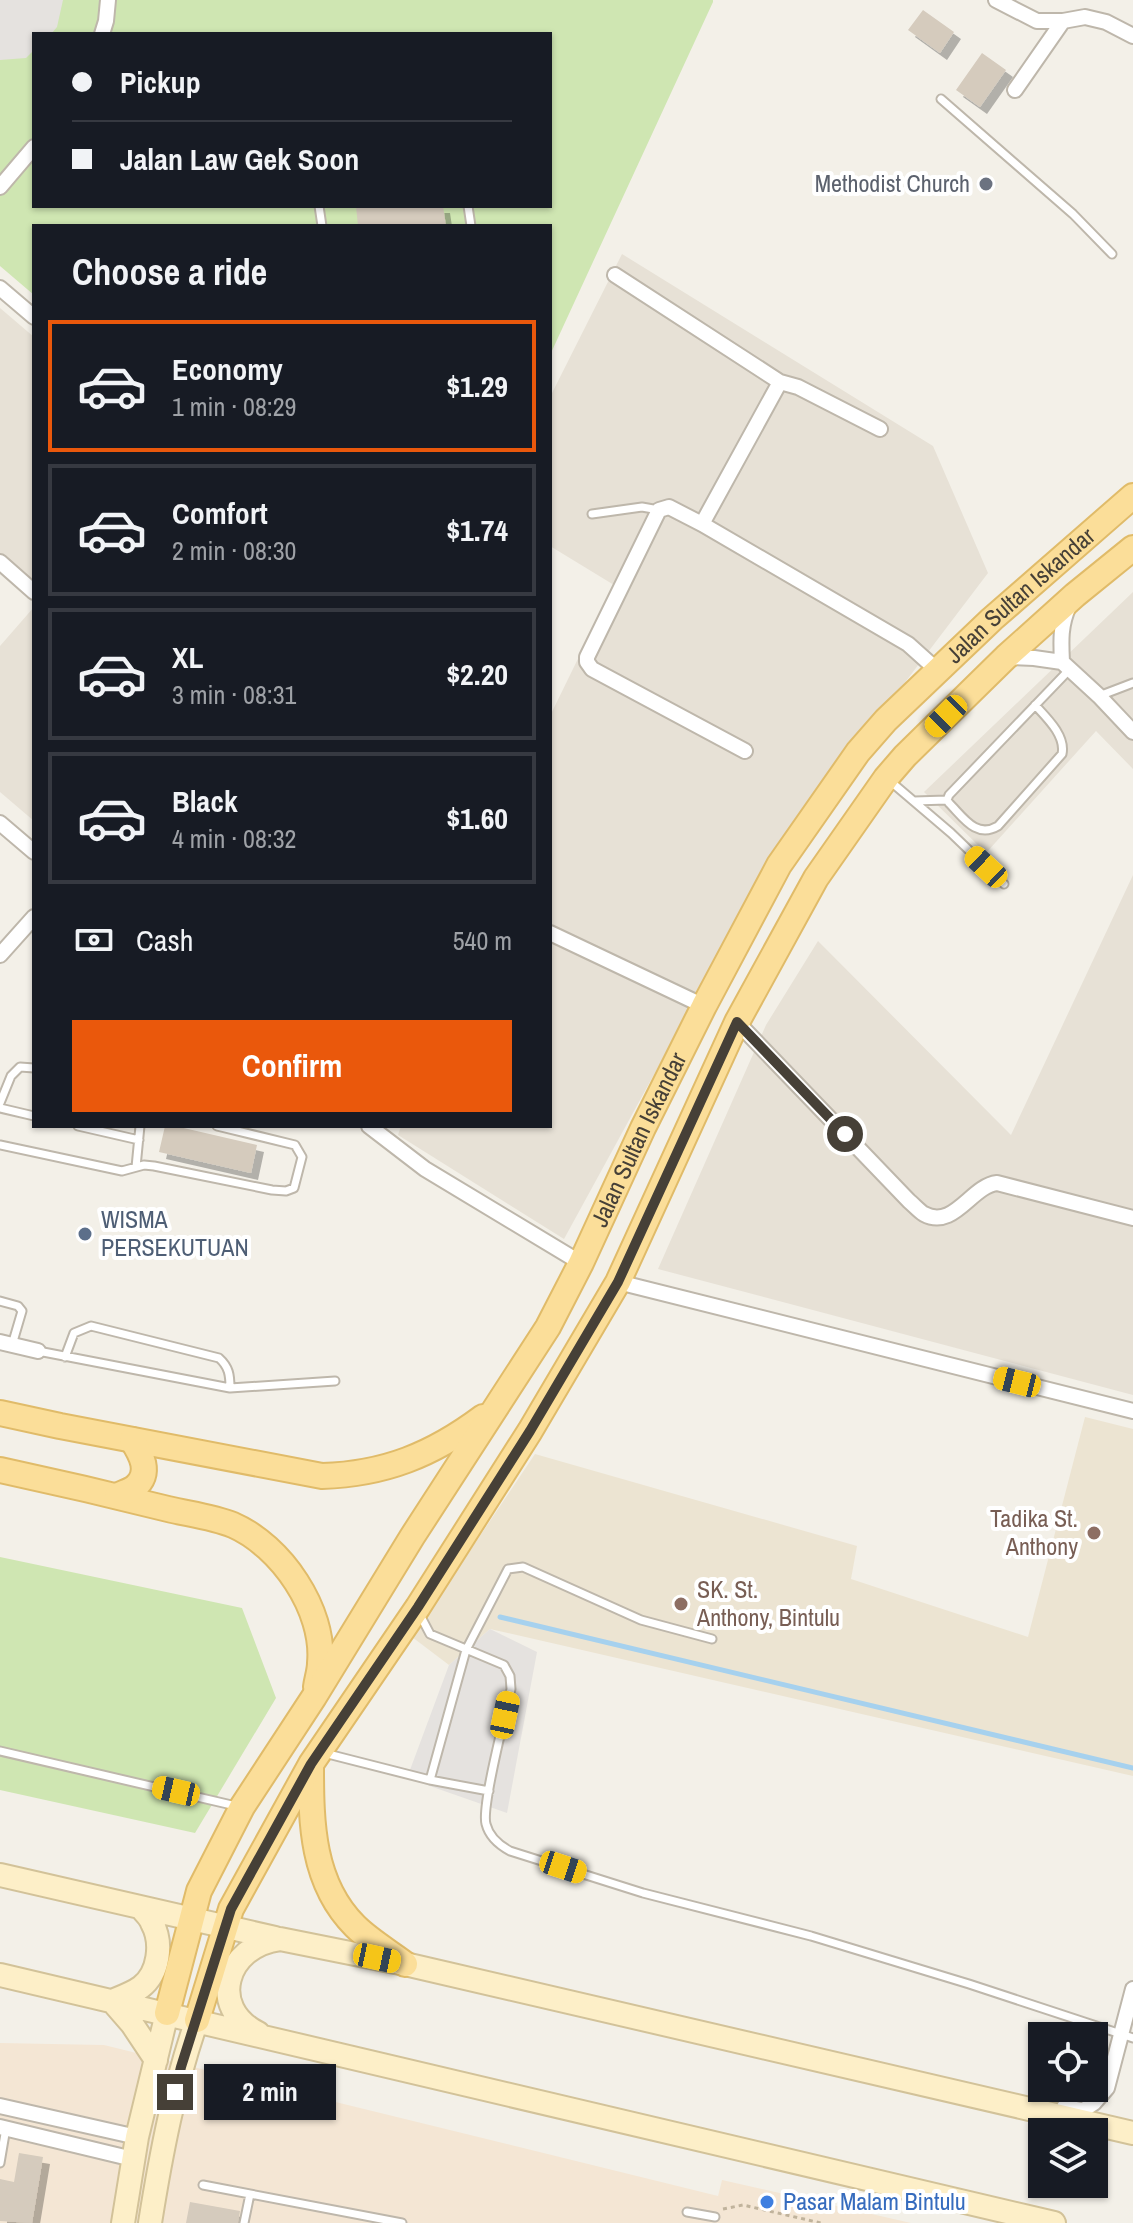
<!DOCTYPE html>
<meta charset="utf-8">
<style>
body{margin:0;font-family:"Archivo Narrow",sans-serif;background:#20242c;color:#f1f3f6;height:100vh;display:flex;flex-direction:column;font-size:30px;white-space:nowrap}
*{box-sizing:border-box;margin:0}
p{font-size:26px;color:#9ea1a6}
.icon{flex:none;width:44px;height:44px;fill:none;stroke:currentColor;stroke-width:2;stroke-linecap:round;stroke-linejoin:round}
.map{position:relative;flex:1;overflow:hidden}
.drawer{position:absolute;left:32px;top:224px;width:520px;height:904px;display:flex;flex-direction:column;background:#171b24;border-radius:0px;box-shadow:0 2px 6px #0004}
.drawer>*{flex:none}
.top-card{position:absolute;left:32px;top:32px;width:520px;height:176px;border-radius:0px;box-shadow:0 2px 6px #0004;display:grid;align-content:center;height:176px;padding:0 40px;background:#171b24}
.tools{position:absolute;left:1028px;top:2022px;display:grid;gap:16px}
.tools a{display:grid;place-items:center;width:80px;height:80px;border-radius:0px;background:#171b24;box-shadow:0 2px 6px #0004;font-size:40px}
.end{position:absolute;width:36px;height:36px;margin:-18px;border:10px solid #464037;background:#fff;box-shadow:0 0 0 4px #fff}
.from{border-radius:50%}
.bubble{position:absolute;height:56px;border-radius:0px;background:#171b24;box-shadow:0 2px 6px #0004;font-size:26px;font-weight:700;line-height:56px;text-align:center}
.car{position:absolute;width:24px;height:48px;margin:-24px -12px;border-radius:10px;box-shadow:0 0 6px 2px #0007;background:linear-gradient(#f5c518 24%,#345 0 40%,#f5c518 0 76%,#345 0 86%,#f5c518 0)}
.top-card b{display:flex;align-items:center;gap:28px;height:76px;font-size:30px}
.top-card b+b{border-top:2px solid #363941}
.top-card i{width:20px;height:20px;background:#f1f3f6}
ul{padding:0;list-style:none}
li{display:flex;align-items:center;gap:24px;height:132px;margin:0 16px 12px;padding:0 24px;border:4px solid #363941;border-radius:0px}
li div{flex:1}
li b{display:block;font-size:30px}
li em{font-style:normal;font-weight:700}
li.on{border-color:#ea580c}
li>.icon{width:72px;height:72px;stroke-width:1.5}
h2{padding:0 40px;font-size:36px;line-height:96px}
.pay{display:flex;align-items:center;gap:20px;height:88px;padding:0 40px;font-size:30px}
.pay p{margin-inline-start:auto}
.button{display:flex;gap:16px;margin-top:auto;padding:16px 40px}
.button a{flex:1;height:92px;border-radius:0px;background:#ea580c;color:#fff;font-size:32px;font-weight:700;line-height:92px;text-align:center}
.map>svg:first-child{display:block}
.residential{fill:#e7e1d6}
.commercial{fill:#f4e6d4}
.education{fill:#ece4d2}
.green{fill:#cfe6b2;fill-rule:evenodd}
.parking{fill:#e5e2df}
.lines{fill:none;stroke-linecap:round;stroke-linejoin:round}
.stream{stroke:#a6d1ee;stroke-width:5}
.building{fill:#d5cbbd;filter:url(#shadow)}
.lane-casing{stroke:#beb7ab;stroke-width:11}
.street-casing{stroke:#beb7ab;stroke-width:18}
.secondary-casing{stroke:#d2c299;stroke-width:26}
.primary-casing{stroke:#e0bb69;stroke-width:28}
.path{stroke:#c0b39c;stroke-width:3;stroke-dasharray:4 4;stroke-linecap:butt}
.lane{stroke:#fff;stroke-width:7}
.street{stroke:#fff;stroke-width:14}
.secondary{stroke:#fdefc8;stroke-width:22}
.primary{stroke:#fbde99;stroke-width:24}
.route{stroke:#464037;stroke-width:10}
.worship-dot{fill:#6b7280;stroke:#fff;stroke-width:3}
.service-dot{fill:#5c6f8a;stroke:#fff;stroke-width:3}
.education-dot{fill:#8d6e63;stroke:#fff;stroke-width:3}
.shop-dot{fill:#3f7fe0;stroke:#fff;stroke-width:3}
.labels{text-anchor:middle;stroke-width:8;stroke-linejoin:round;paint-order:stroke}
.worship-label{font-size:24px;fill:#5b616d;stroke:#fff;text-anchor:end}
.street-label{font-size:24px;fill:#464037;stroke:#fff}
.service-label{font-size:24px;fill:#4e5e75;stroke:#fff;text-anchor:start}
.education-label{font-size:24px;fill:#785e54;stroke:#fff;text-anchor:end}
.shop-label{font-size:24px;fill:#366cbe;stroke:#fff;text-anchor:start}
</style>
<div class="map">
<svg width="1133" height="2223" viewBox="0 0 1133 2223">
<defs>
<filter id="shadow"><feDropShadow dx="7" dy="7" stdDeviation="0" flood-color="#0004"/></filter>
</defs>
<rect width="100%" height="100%" fill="#f3f0e8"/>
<path class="residential" d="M622,254L933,446L988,573L774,855L564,1239L398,1135L401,1126H550V716L614,585L550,546V397Z
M0,308L34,337V594L0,564Z
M1133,592V769L1096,731L986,853L924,792Z
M34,607V821L0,792V646Z
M1133,875V1395L658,1269L766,1025L818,941L1011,1135Z"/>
<path class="commercial" d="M0,2043L104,2045L718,2196L722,2180L911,2223H0Z"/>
<path class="education" d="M1085,1417L1133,1429V1776L490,1629L449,1665L412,1637L535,1454L857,1546L851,1579L1028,1637Z"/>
<path class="green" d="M0,0H713V2L550,355V226H34V295L0,266ZM34,34H550V206H34Z
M0,1557L242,1608L276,1698L195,1833L0,1790Z"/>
<path class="parking" d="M0,0H63L57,27L51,34H34V50L26,58L0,60Z
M490,1629L537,1652L507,1813L407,1778L449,1665Z"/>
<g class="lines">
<path class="stream" d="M500,1617L1133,1768"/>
</g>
<path class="building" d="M923,10L954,32L940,53L908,30Z
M982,53L1006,70L980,107L956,90Z
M356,206H443L446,226H358Z
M165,1126H175L257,1145L251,1173L159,1152Z
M19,2153L43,2157L32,2223L0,2221V2179L14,2182Z
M190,2202L240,2211L238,2223H186Z"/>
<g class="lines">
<defs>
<path id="lane" d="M941,99L1073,214L1112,254
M319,206L322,226
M468,206L471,226
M592,514L642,507L659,510
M1099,696L1133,683
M1035,705C1047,718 1066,736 1062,754L998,826C976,839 963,817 949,803L947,800L949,795L1070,669
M890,781L951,833L1004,884
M914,801L947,800
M0,1103L11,1076L20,1067L34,1068
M0,1108L34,1116
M78,1126L139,1140
M0,1145L122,1171L144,1165L154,1166L272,1190L286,1191L294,1188L302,1157L295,1145L217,1126
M136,1167L140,1126
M0,1301L18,1306L22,1311L12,1345
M38,1351L230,1388L335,1381
M65,1357L74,1333L91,1326L219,1358C229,1367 230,1375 230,1388
M420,1615L430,1634L504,1665L510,1676L511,1689C506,1713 481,1806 486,1824C489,1836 499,1845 510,1851L643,1893L811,1936L969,1984L1133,2038
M0,1751L236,1806
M324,1753L430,1780L466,1650L508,1569L523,1567L641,1620L712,1639
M430,1780L489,1791
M0,2163L6,2128
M203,2185L402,2223
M687,2212L715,2217
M244,2223L250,2194"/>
<path id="street" d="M996,0L1037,21H1063L1085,17L1106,22L1133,36
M102,34L106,21L108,0
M1015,90L1063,21
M0,187L34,147
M615,275L780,382L798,387L880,429
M0,288L34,317
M702,524L780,382
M0,562L34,592
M1007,657L1034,658L1062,662
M1062,662L1099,696L1133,732
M1062,662C1061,642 1060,625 1069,606
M745,751L592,669L587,662V657L659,510L669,507L702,524L908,644L937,670
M0,823L34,852
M550,933L704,1006
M0,955L34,917
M737,1022L909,1201C914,1205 919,1211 924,1214C954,1230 971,1186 997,1183L1133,1218
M369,1126L425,1169L581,1263
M618,1282L1133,1411
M0,1342L38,1351
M0,2106L137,2137
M1064,2107L1081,2110L1085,2109L1094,2103L1107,2088L1133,1989
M0,2127L133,2159"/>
<path id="secondary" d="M0,1875L275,1938
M0,1975L1054,2223
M112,2001C122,1997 133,1993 141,1987C159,1973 163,1943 152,1923C150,1917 145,1913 141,1908
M112,2001L132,2024L156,2060
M258,2033C208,2008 225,1946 280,1939L405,1964L1133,2133
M123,2223L137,2137L167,2013
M150,2223C161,2154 174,2086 197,2020"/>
<g id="primary">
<path d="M0,1413L60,1426L322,1476C385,1474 432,1455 483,1417"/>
<path d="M0,1470C56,1482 112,1495 168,1509C189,1514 213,1517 233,1525C281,1546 325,1610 320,1663C320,1671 317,1679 316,1687"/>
<path d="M117,1496C122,1493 130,1491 135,1487C152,1473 141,1454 132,1440"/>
<path d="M311,1767C311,1823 312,1883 355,1926C369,1940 389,1952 405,1964"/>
<path id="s1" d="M167,2013L199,1891L242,1807L314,1697L412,1537L548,1327L581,1263L643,1128L704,1006L779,865L858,752L886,720L992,619L1133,496"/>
<path d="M197,2020L231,1909L242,1889L311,1764L418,1607L530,1431L618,1282L737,1022L816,878L886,778L905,756L1006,657L1075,595L1133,548"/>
</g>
</defs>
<use href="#lane" class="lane-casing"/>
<use href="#street" class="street-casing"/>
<use href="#secondary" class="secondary-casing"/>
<use href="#primary" class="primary-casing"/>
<path class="path" d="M723,2209L743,2205L821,2223"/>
<use href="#lane" class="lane"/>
<use href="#street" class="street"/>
<use href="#secondary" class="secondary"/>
<use href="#primary" class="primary"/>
</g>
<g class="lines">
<path class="route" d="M175,2092L181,2067L231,1909L242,1889L311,1764L418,1607L530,1431L618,1282L737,1022L845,1134"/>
</g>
<circle class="worship-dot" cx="986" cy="184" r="8"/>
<circle class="service-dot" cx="85" cy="1234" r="8"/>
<g class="education-dot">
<circle cx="1094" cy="1533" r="8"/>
<circle cx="681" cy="1604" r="8"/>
</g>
<circle class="shop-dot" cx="767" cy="2202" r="8"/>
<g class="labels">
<g class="worship-label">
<text x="970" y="192">Methodist Church</text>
</g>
<g class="street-label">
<text dy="8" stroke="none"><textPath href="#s1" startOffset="1670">Jalan Sultan Iskandar</textPath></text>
<text dy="8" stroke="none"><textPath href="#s1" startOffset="998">Jalan Sultan Iskandar</textPath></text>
</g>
<g class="service-label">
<text x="101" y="1228">WISMA<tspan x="101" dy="28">PERSEKUTUAN</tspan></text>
</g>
<g class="education-label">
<text x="1078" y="1527">Tadika St.<tspan x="1078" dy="28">Anthony</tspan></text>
<text x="697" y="1598" text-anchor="start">SK. St.<tspan x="697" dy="28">Anthony, Bintulu</tspan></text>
</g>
<g class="shop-label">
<text x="783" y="2210">Pasar Malam Bintulu</text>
</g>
</g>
</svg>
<div class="tools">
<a><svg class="icon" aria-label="locate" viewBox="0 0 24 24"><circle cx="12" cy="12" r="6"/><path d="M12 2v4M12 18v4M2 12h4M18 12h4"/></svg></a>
<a><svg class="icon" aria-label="layers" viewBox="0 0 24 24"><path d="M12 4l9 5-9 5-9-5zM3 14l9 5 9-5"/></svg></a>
</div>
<i class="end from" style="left:845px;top:1134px"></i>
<i class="end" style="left:175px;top:2092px"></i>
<div class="bubble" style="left:204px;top:2064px;width:132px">2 min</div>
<i class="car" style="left:946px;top:716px;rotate:225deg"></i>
<i class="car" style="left:986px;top:867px;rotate:313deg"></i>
<i class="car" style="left:1017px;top:1382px;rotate:284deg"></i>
<i class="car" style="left:505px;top:1715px;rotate:12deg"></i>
<i class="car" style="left:176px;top:1791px;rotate:283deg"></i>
<i class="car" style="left:563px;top:1867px;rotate:108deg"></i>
<i class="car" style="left:377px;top:1958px;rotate:102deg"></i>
<div class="top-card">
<b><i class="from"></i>Pickup</b>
<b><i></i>Jalan Law Gek Soon</b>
</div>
<section class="drawer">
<h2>Choose a ride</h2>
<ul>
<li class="on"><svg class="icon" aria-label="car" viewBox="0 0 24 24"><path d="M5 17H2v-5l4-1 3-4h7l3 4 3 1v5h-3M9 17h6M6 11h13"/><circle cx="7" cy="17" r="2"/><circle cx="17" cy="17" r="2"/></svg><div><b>Economy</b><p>1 min · 08:29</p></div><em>$1.29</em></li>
<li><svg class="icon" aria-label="car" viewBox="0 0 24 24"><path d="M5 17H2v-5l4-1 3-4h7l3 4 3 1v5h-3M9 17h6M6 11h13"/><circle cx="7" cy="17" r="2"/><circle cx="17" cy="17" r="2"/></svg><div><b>Comfort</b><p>2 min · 08:30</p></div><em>$1.74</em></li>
<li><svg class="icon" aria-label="car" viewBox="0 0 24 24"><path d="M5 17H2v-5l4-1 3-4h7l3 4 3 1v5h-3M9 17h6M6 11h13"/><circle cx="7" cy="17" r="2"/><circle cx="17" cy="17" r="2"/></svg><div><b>XL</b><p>3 min · 08:31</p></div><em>$2.20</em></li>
<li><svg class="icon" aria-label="car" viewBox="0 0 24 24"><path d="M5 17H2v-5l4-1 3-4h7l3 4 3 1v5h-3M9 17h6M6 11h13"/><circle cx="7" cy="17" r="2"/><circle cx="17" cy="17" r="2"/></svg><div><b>Black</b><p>4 min · 08:32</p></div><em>$1.60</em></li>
</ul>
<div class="pay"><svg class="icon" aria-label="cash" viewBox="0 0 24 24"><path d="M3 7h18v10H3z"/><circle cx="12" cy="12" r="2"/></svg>Cash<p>540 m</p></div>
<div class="button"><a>Confirm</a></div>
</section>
</div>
